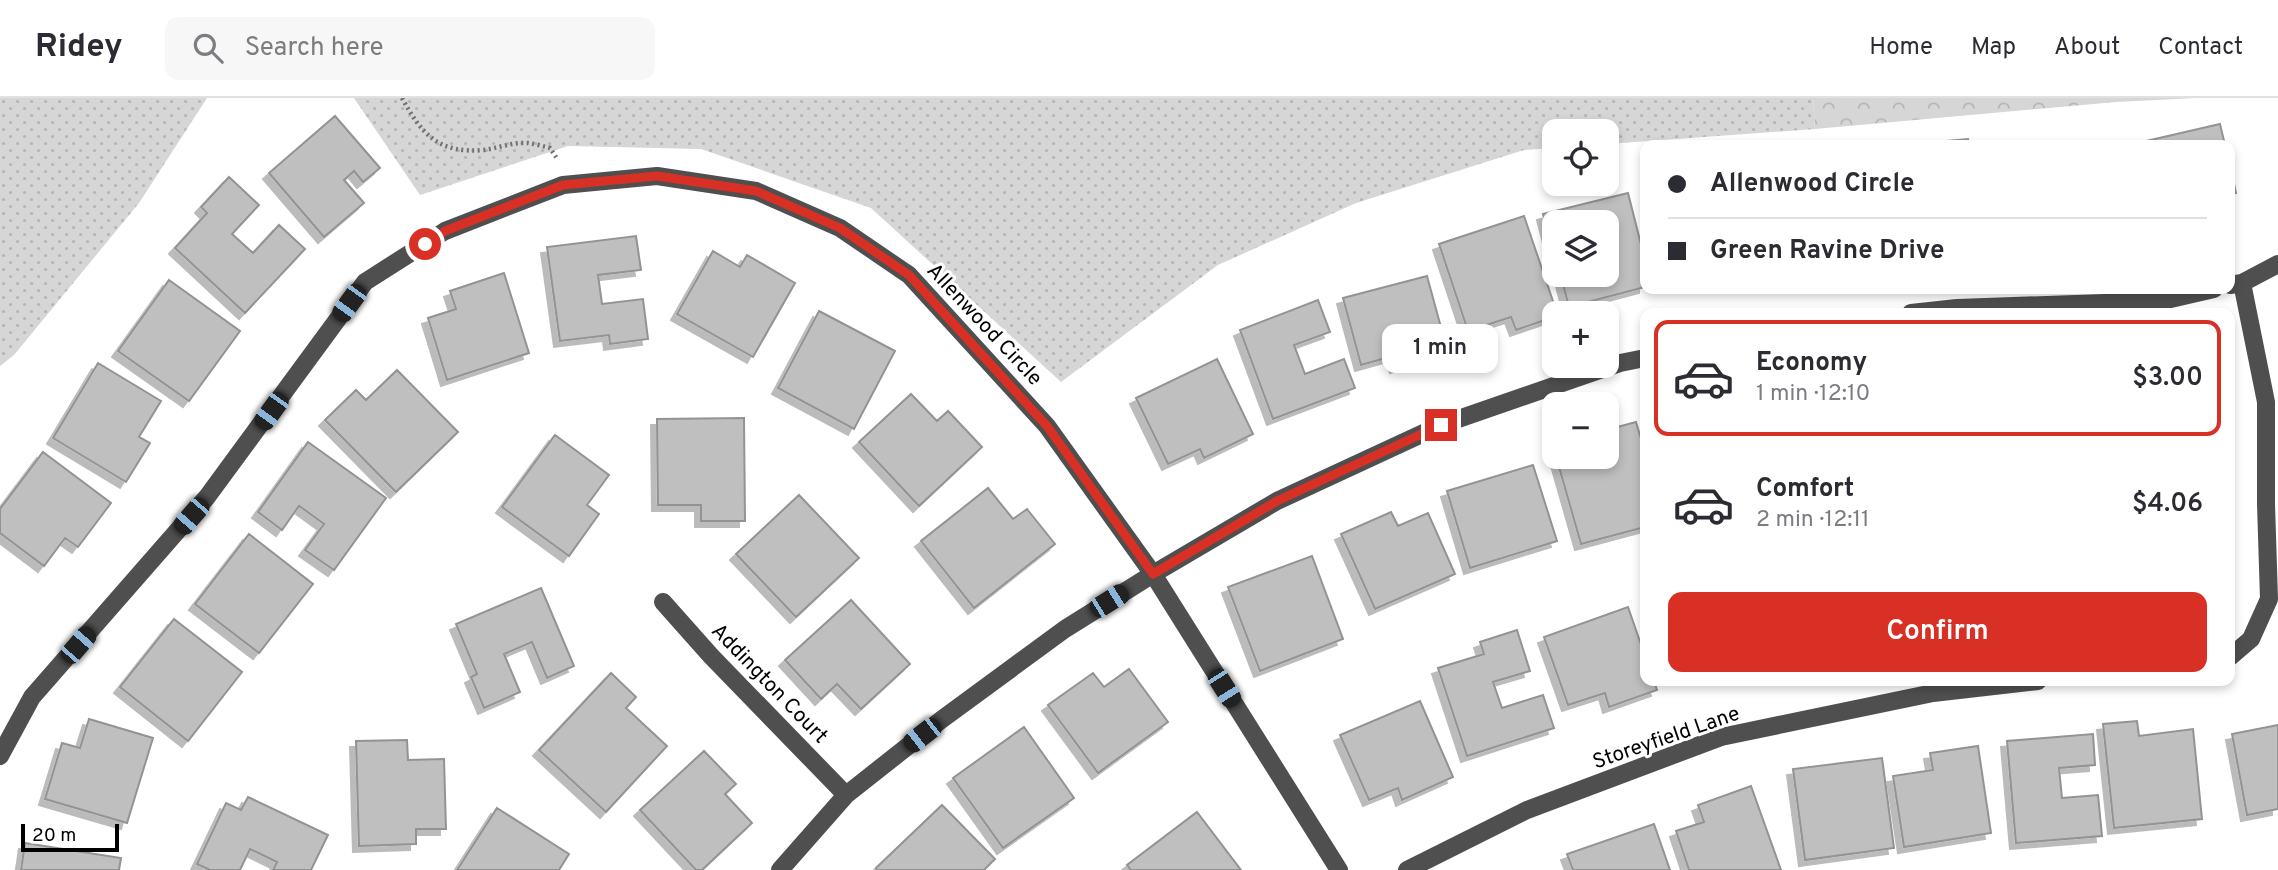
<!DOCTYPE html>
<meta charset="utf-8">
<style>
body{margin:0;font-family:Overpass,sans-serif;background:#f7f7f7;color:#2b2b33;height:100vh;display:flex;flex-direction:column;font-size:26px;white-space:nowrap}
*{box-sizing:border-box;margin:0}
p{font-size:23px;color:#7c7c81}
.icon{flex:none;width:38px;height:38px;fill:none;stroke:currentColor;stroke-width:2;stroke-linecap:round;stroke-linejoin:round}
.map{position:relative;flex:1;overflow:hidden}
.side{position:absolute;left:1640px;top:210px;width:595px;height:378px;display:flex;flex-direction:column;background:#fff;border-radius:14px;box-shadow:0 4px 10px #0003}
.side>*{flex:none}
.guide{position:absolute;left:1640px;top:42px;width:595px;height:154px;border-radius:14px;box-shadow:0 4px 10px #0003;display:grid;align-content:center;height:154px;padding:0 28px;background:#fff}
.controls{position:absolute;left:1542px;top:21px;display:grid;gap:14px}
.controls a{display:grid;place-items:center;width:77px;height:77px;border-radius:14px;background:#fff;box-shadow:0 4px 10px #0003;font-size:35px}
.scale{position:absolute;left:21px;bottom:18px;width:98px;box-sizing:border-box;padding-left:7px;border:4px solid #000;border-top:0;font-size:19px;line-height:24px;white-space:nowrap;color:#000;-webkit-text-stroke:5px #fff;paint-order:stroke}
.end{position:absolute;width:32px;height:32px;margin:-16px;border:9px solid #d93025;background:#fff;box-shadow:0 0 0 4px #fff}
.from{border-radius:50%}
.bubble{position:absolute;height:49px;border-radius:14px;background:#fff;box-shadow:0 4px 10px #0003;font-size:23px;font-weight:600;line-height:49px;text-align:center}
.car{position:absolute;width:21px;height:42px;margin:-21px -10px;border-radius:9px;box-shadow:0 0 5px 2px #0007;background:linear-gradient(#222 24%,#8ab4d8 0 40%,#222 0 76%,#8ab4d8 0 86%,#222 0)}
.guide b{display:flex;align-items:center;gap:24px;height:66px;font-size:26px}
.guide b+b{border-top:2px solid #e1e1e2}
.guide i{width:18px;height:18px;background:#2b2b33}
ul{padding:12px 0 0;list-style:none}
li{display:flex;align-items:center;gap:21px;height:116px;margin:0 14px 10px;padding:0 14px;border:4px solid transparent;border-radius:14px}
li div{flex:1}
li b{display:block;font-size:26px}
li em{font-style:normal;font-weight:600}
li.selected{border-color:#d93025}
li>.icon{width:63px;height:63px;stroke-width:1.5}
.cta{display:flex;gap:14px;margin-top:auto;padding:14px 28px}
.cta a{flex:1;height:80px;border-radius:14px;background:#d93025;color:#fff;font-size:28px;font-weight:600;line-height:80px;text-align:center}
header{display:flex;align-items:center;gap:42px;box-sizing:border-box;height:98px;padding:0 35px;background:#fff;border-bottom:2px solid #e1e1e2}
header strong{font-size:33px}
nav{display:flex;gap:38px;margin-inline-start:auto;font-size:24px}
.search{width:490px;height:63px;background:#f7f7f7;display:flex;align-items:center;gap:18px;box-sizing:border-box;padding:0 24px;border-radius:14px;color:#7c7c81;font-size:26px}
.map>svg:first-child{display:block}
.grass{fill:url(#grass-dots)}
.park{fill:url(#park-crowns)}
.building{fill:#bfbfbf;stroke:#939393;stroke-width:2;filter:url(#shadow)}
.lines{fill:none;stroke-linecap:round;stroke-linejoin:round}
.path{stroke:#717171;stroke-width:4.5;stroke-dasharray:2 3.5;stroke-linecap:butt}
.minor{stroke:#4f4f4f;stroke-width:18}
.route{stroke:#d93025;stroke-width:9}
.labels{text-anchor:middle;stroke-width:6;stroke-linejoin:round;paint-order:stroke}
.street-label{font-size:21px;fill:#000;stroke:#fff}
</style>
<header>
<strong>Ridey</strong>
<div class="search"><svg class="icon" aria-label="search" viewBox="0 0 24 24"><circle cx="10" cy="10" r="6"/><path d="M15 15l6 6"/></svg>Search here</div>
<nav><a>Home</a><a>Map</a><a>About</a><a>Contact</a></nav>
</header>
<div class="map">
<svg width="2278" height="772" viewBox="0 0 2278 772">
<defs>
<pattern id="grass-dots" width="8" height="8" patternUnits="userSpaceOnUse" patternTransform="scale(1.75)"><rect width="8" height="8" fill="#d6d6d6"/><path d="M2 2h.1M6 6h.1" fill="none" stroke="#b6b6b6" stroke-width="1.8" stroke-linecap="round"/></pattern>
<pattern id="park-crowns" width="20" height="18" patternUnits="userSpaceOnUse" patternTransform="scale(1.75)"><rect width="20" height="18" fill="#d6d6d6"/><path d="M2 6a3 3 0 1 1 6 0M12 15a3 3 0 1 1 6 0" fill="none" stroke="#b6b6b6"/></pattern>
<filter id="shadow"><feDropShadow dx="-6" dy="6" stdDeviation="0" flood-color="#0004"/></filter>
</defs>
<rect width="100%" height="100%" fill="#fff"/>
<path class="grass" d="M0,0H207L139,105L14,257L0,268Z
M354,0H1813L1815,31L1607,46L1606,33H1554V50L1524,52L1356,105L1218,167L1061,284L871,110L701,51L568,48L420,97Z"/>
<path class="park" d="M1813,0H2196L2116,4L1815,31Z"/>
<path class="building" d="M335,18L380,70L363,84L354,73L344,82L364,105L324,139L269,75Z
M2220,26L2225,47H2133V46Z
M1968,41L1969,47H1900Z
M2230,68L2236,95L2230,96Z
M229,79L259,107L232,136L253,155L279,127L305,151L245,215L175,150L207,115L201,109Z
M1628,95L1645,162V189L1569,209L1561,179L1606,177V124H1554V150L1552,151L1543,116Z
M1524,118L1557,215H1554V219L1516,232L1511,219L1468,233L1439,146Z
M636,138L641,172L598,177L602,206L643,201L648,241L610,246L609,237L560,243L547,149Z
M713,153L740,169L747,157L795,185L753,259L677,216Z
M504,175L529,255L447,282L428,220L456,211L450,193Z
M1427,178L1448,255L1396,269L1393,258L1361,267L1343,200Z
M169,182L240,233L189,303L118,253Z
M1318,202L1330,234L1294,247L1305,276L1344,261L1355,290L1273,321L1240,232Z
M819,213L895,253L854,331L778,290Z
M1217,261L1253,336L1204,360L1200,351L1168,366L1136,300Z
M98,265L161,303L139,339L150,345L126,384L53,340Z
M397,272L458,334L396,394L325,322L356,292L366,302Z
M911,296L937,323L948,313L982,349L919,408L859,344Z
M744,320L745,423H701V407H658L657,321Z
M1636,324L1645,354V429L1581,446L1557,362L1570,359H1606V332Z
M555,337L609,377L587,407L599,416L569,458L502,409Z
M308,344L386,400L334,472L305,452L324,426L299,408L282,432L258,414Z
M43,354L111,405L78,449L65,440L44,468L0,435V411Z
M1533,367L1557,443L1470,470L1447,393Z
M988,390L1013,421L1027,411L1055,446L974,510L921,443Z
M799,397L859,460L796,519L736,456Z
M1391,414L1398,428L1428,415L1455,476L1375,511L1341,436Z
M249,436L313,486L259,555L195,506Z
M1312,458L1343,541L1260,573L1228,489Z
M541,490L574,568L547,580L532,544L504,556L520,594L484,610L471,579L477,576L456,526Z
M851,502L910,566L861,611L837,586L821,601L785,562Z
M1628,509L1645,558V583H1654L1657,592L1609,609L1605,595L1568,607L1544,539Z
M174,521L242,574L188,643L120,589Z
M1517,532L1530,573L1493,584L1502,610L1543,597L1554,630L1467,658L1438,570L1484,556L1480,544Z
M1129,571L1168,624L1098,675L1048,607L1093,575L1104,589Z
M611,575L636,599L626,610L667,648L606,714L539,652Z
M1420,603L1453,679L1402,702L1398,690L1369,702L1340,637Z
M89,621L153,640L127,725L45,701L62,645L80,650Z
M2137,623L2139,638L2193,631L2202,721L2114,730L2103,626Z
M2278,627V711L2247,717L2232,636Z
M1024,629L1074,700L1003,750L953,680Z
M2093,636L2095,667L2059,670L2062,700L2098,697L2102,738L2016,745L2007,643Z
M407,642L408,662L444,661L446,731H416V746L359,748L356,643Z
M1978,648L1991,735L1904,749L1893,678L1933,672L1930,655Z
M704,653L736,686L725,696L752,725L702,772H696L640,712Z
M1882,660L1894,750L1805,762L1793,671Z
M1751,688L1781,772H1689L1676,733L1704,724L1698,707Z
M248,699L328,737L311,772H273L277,764L250,751L240,772H210L197,766L226,705L241,712Z
M942,707L995,761L984,772H877L876,770Z
M497,710L569,756L559,772H457Z
M1197,714L1241,772H1131L1127,767Z
M1654,726L1670,772H1573L1567,756Z
M25,745L121,760L119,772H21Z"/>
<g class="lines">
<path class="path" d="M402,0C422,37 439,56 484,52C498,50 513,44 528,45C535,46 543,48 550,50L558,62"/>
<path class="minor" d="M2230,187L2242,185L2278,166
M1911,215L1957,210L2162,203L2214,191
M663,504L711,558L846,697
M2230,559L2251,541L2269,501L2266,406V304L2242,185
M0,658L32,599L207,399L365,184L445,133L563,87L657,78L756,93L840,130L909,177L1047,328L1153,476L1339,772
M780,772L846,697L941,622L1065,531L1153,476L1277,403L1441,327L1620,265L1645,260
M1407,772L1527,712L1721,639L1933,595L2038,583"/>
</g>
<g class="lines">
<path class="route" d="M425,146L445,133L563,87L657,78L756,93L840,130L909,177L1047,328L1153,476L1277,403L1441,327"/>
</g>
<g class="labels">
<g class="street-label">
<text transform="translate(985 226) rotate(47)" y="7">Allenwood Circle</text>
<text transform="translate(770 585) rotate(46)" y="7">Addington Court</text>
<text transform="translate(1666 639) rotate(-19)" y="7">Storeyfield Lane</text>
</g>
</g>
</svg>
<div class="controls">
<a><svg class="icon" aria-label="locate" viewBox="0 0 24 24"><circle cx="12" cy="12" r="6"/><path d="M12 2v4M12 18v4M2 12h4M18 12h4"/></svg></a>
<a><svg class="icon" aria-label="layers" viewBox="0 0 24 24"><path d="M12 4l9 5-9 5-9-5zM3 14l9 5 9-5"/></svg></a>
<a>+</a>
<a>−</a>
</div>
<div class="scale">20 m</div>
<i class="end from" style="left:425px;top:146px"></i>
<i class="end" style="left:1441px;top:327px"></i>
<div class="bubble" style="left:1382px;top:226px;width:116px">1 min</div>
<i class="car" style="left:349px;top:205px;rotate:216deg"></i>
<i class="car" style="left:271px;top:313px;rotate:216deg"></i>
<i class="car" style="left:191px;top:418px;rotate:221deg"></i>
<i class="car" style="left:1109px;top:503px;rotate:58deg"></i>
<i class="car" style="left:78px;top:547px;rotate:41deg"></i>
<i class="car" style="left:1224px;top:590px;rotate:148deg"></i>
<i class="car" style="left:922px;top:637px;rotate:232deg"></i>
<div class="guide">
<b><i class="from"></i>Allenwood Circle</b>
<b><i></i>Green Ravine Drive</b>
</div>
<section class="side">
<ul>
<li class="selected"><svg class="icon" aria-label="car" viewBox="0 0 24 24"><path d="M5 17H2v-5l4-1 3-4h7l3 4 3 1v5h-3M9 17h6M6 11h13"/><circle cx="7" cy="17" r="2"/><circle cx="17" cy="17" r="2"/></svg><div><b>Economy</b><p>1 min · 12:10</p></div><em>$3.00</em></li>
<li><svg class="icon" aria-label="car" viewBox="0 0 24 24"><path d="M5 17H2v-5l4-1 3-4h7l3 4 3 1v5h-3M9 17h6M6 11h13"/><circle cx="7" cy="17" r="2"/><circle cx="17" cy="17" r="2"/></svg><div><b>Comfort</b><p>2 min · 12:11</p></div><em>$4.06</em></li>
</ul>
<div class="cta"><a>Confirm</a></div>
</section>
</div>
